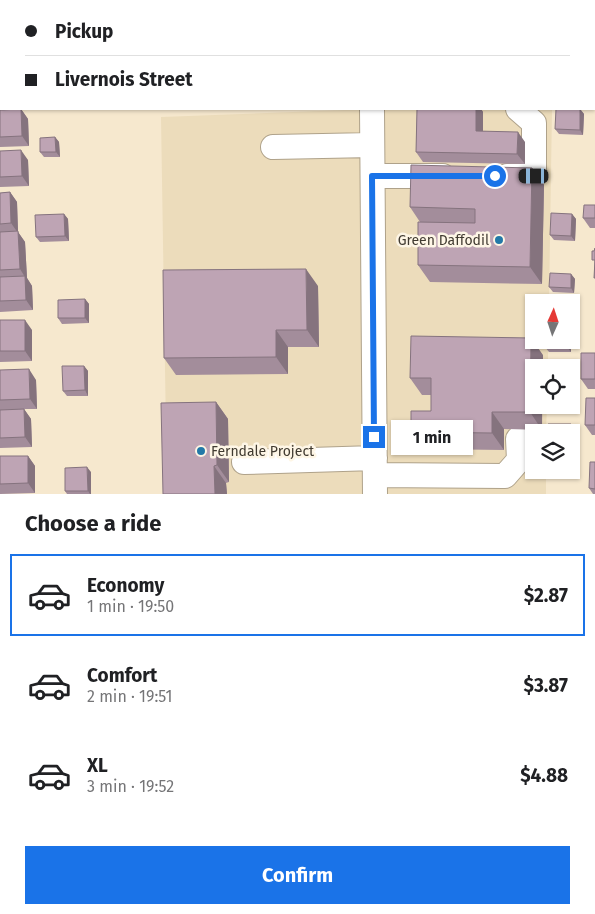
<!DOCTYPE html>
<meta charset="utf-8">
<style>
body{margin:0;font-family:"Fira Sans",sans-serif;background:#f6f6f6;color:#202124;height:100vh;display:flex;flex-direction:column;font-size:19px;white-space:nowrap}
*{box-sizing:border-box;margin:0}
p{font-size:16px;color:#757577}
.icon{flex:none;width:28px;height:28px;fill:none;stroke:currentColor;stroke-width:2;stroke-linecap:round;stroke-linejoin:round}
.map{position:relative;height:494px;overflow:hidden}
.sheet{display:flex;flex-direction:column;background:#fff;flex:1}
.sheet>*{flex:none}
.banner{position:absolute;left:0px;top:0px;width:595px;height:110px;box-shadow:0 1px 4px #0004;display:grid;align-content:center;height:110px;padding:0 25px;background:#fff}
.needle{width:32px;rotate:3deg}
.controls{position:absolute;left:525px;top:294px;display:grid;gap:10px}
.controls a{display:grid;place-items:center;width:55px;height:55px;border-radius:0px;background:#fff;box-shadow:0 1px 4px #0004;font-size:25px}
.end{position:absolute;width:22px;height:22px;margin:-11px;border:6px solid #1a73e8;background:#fff;box-shadow:0 0 0 2px #fff}
.from{border-radius:50%}
.bubble{position:absolute;height:35px;border-radius:0px;background:#fff;box-shadow:0 1px 4px #0004;font-size:16px;font-weight:700;line-height:35px;text-align:center}
.car{position:absolute;width:15px;height:30px;margin:-15px -8px;border-radius:6px;box-shadow:0 0 4px 1px #0007;background:linear-gradient(#222 24%,#8ab4d8 0 40%,#222 0 76%,#8ab4d8 0 86%,#222 0)}
.banner b{display:flex;align-items:center;gap:18px;height:48px;font-size:19px}
.banner b+b{border-top:1px solid #e0e0e0}
.banner i{width:12px;height:12px;background:#202124}
ul{padding:0;list-style:none}
li{display:flex;align-items:center;gap:15px;height:82px;margin:0 10px 8px;padding:0 15px;border:2px solid transparent;border-radius:0px}
li div{flex:1}
li b{display:block;font-size:19px}
li em{font-style:normal;font-weight:700}
li.on{border-color:#1a73e8}
li>.icon{width:45px;height:45px;stroke-width:1.5}
h2{padding:0 25px;font-size:22px;line-height:60px}
.button{display:flex;gap:10px;margin-top:auto;padding:10px 25px}
.button a{flex:1;height:58px;border-radius:0px;background:#1a73e8;color:#fff;font-size:20px;font-weight:700;line-height:58px;text-align:center}
.map>svg:first-child{display:block}
.built{fill:#ecdcbb}
.lines{fill:none;stroke-linecap:round;stroke-linejoin:round}
.minor-casing{stroke:#afa28a;stroke-width:26}
.minor{stroke:#fff;stroke-width:24}
.wall{fill:#a38d9b}
.shaded-wall{fill:#85737e}
.building{fill:#bea4b4;stroke:#85737e}
.route{stroke:#1a73e8;stroke-width:6}
.poi-dot{fill:#2379a8;stroke:#fef6e6;stroke-width:2}
.labels{text-anchor:middle;stroke-width:5;stroke-linejoin:round;paint-order:stroke}
.poi-label{font-size:14px;fill:#413b31;stroke:#fef6e6;text-anchor:end}
</style>
<div class="map">
<svg width="595" height="494" viewBox="0 0 595 494">
<rect width="100%" height="100%" fill="#f6e8ce"/>
<path class="built" d="M371,109H552L549,302H534V340H548V367L534,368V405H547L546,432H534V470H546V494H167L161,117Z"/>
<g class="lines">
<defs>
<path id="minor" d="M371,0V1
M372,109L375,494
M273,147L372,145
M373,176H443
M507,176H534V123L518,109
M244,462L375,458
M375,475L505,476L519,460L518,439"/>
</defs>
<use href="#minor" class="minor-casing"/>
<use href="#minor" class="minor"/>
</g>
<path class="wall" d="M30,0H46L30,1Z
M240,0H293L294,1H240Z
M412,0H547V1H412Z
M0,65H1V102H0Z
M21,109L28,119L29,146L0,147V110Z
M417,109H481L483,112V131L525,142V164L423,162L416,152Z
M580,109L584,114L583,135L559,134L555,129Z
M55,137L59,142L60,157H44L40,152Z
M0,151L28,160L29,186L0,187Z
M532,168L544,185L542,284L430,282L418,265L420,222L410,207Z
M10,192L17,202L18,232L25,242L27,278L32,286L33,310L0,312V193Z
M595,205V228H590L583,218Z
M64,214L68,219L69,241L40,242L36,237Z
M572,214L576,219L575,241L554,240L550,235Z
M571,274L575,279L574,293L553,292L549,287Z
M318,286L319,347H288V374L176,375L164,358Z
M85,299L89,304V323L62,324L58,318Z
M0,320L32,330V361L0,362Z
M571,340V352H549L545,347Z
M595,353V389H588L581,379Z
M543,355L542,430L504,429V450L423,449L411,432L431,411V395H422L410,378Z
M84,366L88,371V396H67L63,391Z
M0,370L36,380L37,409H24L31,419L32,447L0,448Z
M595,398V435H592L585,425Z
M216,402L228,419L229,482L226,483L227,494H163Z
M571,424L575,430V454H571Z
M0,456H28L35,466V493L0,494Z
M595,462V494H593L589,488Z
M91,472V494H67L65,491Z"/>
<path class="shaded-wall" d="M536,0H547V1H536Z
M21,109L28,119L29,146L22,136Z
M476,109H481L483,112V141L476,131Z
M580,109L584,114L583,135L580,130Z
M518,132L525,142V164L517,154Z
M55,137L59,142L60,157L56,152Z
M21,150L28,160L29,186L22,176Z
M532,168L544,185L542,284L530,267Z
M10,192L17,202L18,232L25,242L27,278L32,286L33,310L26,300L25,277L20,269L18,233L11,223Z
M64,214L68,219L69,241L65,236Z
M572,214L576,219L575,241L571,236Z
M306,269L318,286L319,347L307,330Z
M571,274L575,279L574,293L571,288Z
M85,299L89,304V323L85,318Z
M25,320L32,330V361L25,351Z
M276,330L288,347V374L276,357Z
M531,338L543,355V368H534V405H542V430L530,412Z
M567,340H571V352L567,347Z
M84,366L88,371V396L85,390Z
M29,369L36,380L37,409L30,399Z
M216,402L228,419L229,482L217,465Z
M24,409L31,419L32,447L25,437Z
M492,412L504,429V450L492,433Z
M571,424L575,430V454L571,449Z
M28,456L35,466V493L28,483Z
M214,466L226,483L227,494H215Z
M87,467L91,472V494H90L88,491Z"/>
<path class="building" d="M145,0H179V1H146Z
M412,0H471L504,1H412Z
M0,38H1V57H0Z
M0,65H1V92H0Z
M21,109L22,136L0,137V110Z
M417,109H476V131L518,132L517,154L416,152Z
M556,109H580V130L555,129Z
M55,137L56,152H40V138Z
M21,150L22,176L0,177V151Z
M411,165L532,168L530,267L418,265V222L475,223V209L410,207Z
M10,192L11,223L0,224V193Z
M584,205H595V218H583Z
M551,213L572,214L571,236L550,235Z
M64,214L65,236L36,237L35,215Z
M18,231L20,269L0,270V232Z
M595,248V278H594L595,260H592V251H594Z
M306,269L307,330H276V357L164,358L163,270Z
M550,273L571,274V288L549,287Z
M25,276L26,300L0,301V277Z
M85,299V318H58V300Z
M0,320H25V351H0Z
M411,336L531,338L530,412H492V433L411,432V411H431V378H410Z
M545,340H567V347H545Z
M581,353H595V379H581Z
M62,366H84L85,390L63,391Z
M29,369L30,399L0,400V370Z
M586,398H595V425H585Z
M216,402L217,465L214,466L215,494H163L161,403Z
M24,409L25,437L0,438V410Z
M548,424H571V432H548Z
M0,456H28V483L0,484Z
M590,462H595V489L589,488Z
M87,467L88,491H65V468Z"/>
<g class="lines">
<path class="route" d="M374,437L372,176H495"/>
</g>
<g class="poi-dot">
<circle cx="499" cy="240" r="5"/>
<circle cx="201" cy="451" r="5"/>
</g>
<g class="labels">
<g class="poi-label">
<text x="489" y="245">Green Daffodil</text>
<text x="211" y="456" text-anchor="start">Ferndale Project</text>
</g>
</g>
</svg>
<div class="controls">
<a><svg class="needle" viewBox="-14 -14 28 28"><path d="M0-13l5 13h-10z" fill="#e53935"/><path d="M0 13l5-13h-10z" fill="#757577"/></svg></a>
<a><svg class="icon" aria-label="locate" viewBox="0 0 24 24"><circle cx="12" cy="12" r="6"/><path d="M12 2v4M12 18v4M2 12h4M18 12h4"/></svg></a>
<a><svg class="icon" aria-label="layers" viewBox="0 0 24 24"><path d="M12 4l9 5-9 5-9-5zM3 14l9 5 9-5"/></svg></a>
</div>
<i class="end from" style="left:495px;top:176px"></i>
<i class="end" style="left:374px;top:437px"></i>
<div class="bubble" style="left:391px;top:420px;width:82px">1 min</div>
<i class="car" style="left:534px;top:176px;rotate:270deg"></i>
<div class="banner">
<b><i class="from"></i>Pickup</b>
<b><i></i>Livernois Street</b>
</div>
</div>
<section class="sheet">
<h2>Choose a ride</h2>
<ul>
<li class="on"><svg class="icon" aria-label="car" viewBox="0 0 24 24"><path d="M5 17H2v-5l4-1 3-4h7l3 4 3 1v5h-3M9 17h6M6 11h13"/><circle cx="7" cy="17" r="2"/><circle cx="17" cy="17" r="2"/></svg><div><b>Economy</b><p>1 min · 19:50</p></div><em>$2.87</em></li>
<li><svg class="icon" aria-label="car" viewBox="0 0 24 24"><path d="M5 17H2v-5l4-1 3-4h7l3 4 3 1v5h-3M9 17h6M6 11h13"/><circle cx="7" cy="17" r="2"/><circle cx="17" cy="17" r="2"/></svg><div><b>Comfort</b><p>2 min · 19:51</p></div><em>$3.87</em></li>
<li><svg class="icon" aria-label="car" viewBox="0 0 24 24"><path d="M5 17H2v-5l4-1 3-4h7l3 4 3 1v5h-3M9 17h6M6 11h13"/><circle cx="7" cy="17" r="2"/><circle cx="17" cy="17" r="2"/></svg><div><b>XL</b><p>3 min · 19:52</p></div><em>$4.88</em></li>
</ul>
<div class="button"><a>Confirm</a></div>
</section>
